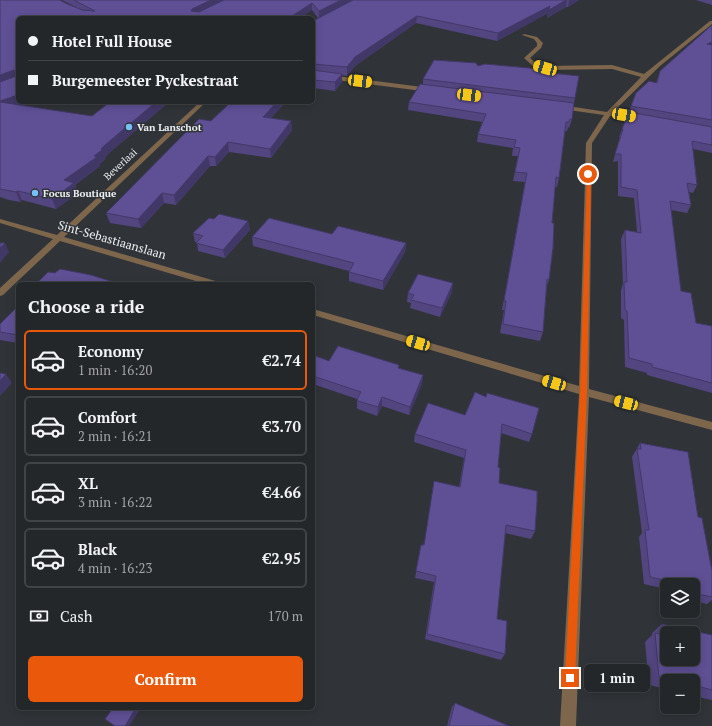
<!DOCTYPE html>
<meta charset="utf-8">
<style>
body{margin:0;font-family:"PT Serif",serif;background:#2c2f32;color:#f1f3f6;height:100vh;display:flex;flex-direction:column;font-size:15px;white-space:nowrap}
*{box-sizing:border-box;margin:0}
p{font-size:13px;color:#a3a5a8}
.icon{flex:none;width:22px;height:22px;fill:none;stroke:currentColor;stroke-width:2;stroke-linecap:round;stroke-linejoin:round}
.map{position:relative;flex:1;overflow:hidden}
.drawer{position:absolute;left:16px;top:282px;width:299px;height:428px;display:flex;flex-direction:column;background:#24272a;border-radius:6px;box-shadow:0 2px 10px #0003,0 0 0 1px #414447}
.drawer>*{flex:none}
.top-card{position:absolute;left:16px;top:16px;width:299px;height:88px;border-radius:6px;box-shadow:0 2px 10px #0003,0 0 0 1px #414447;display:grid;align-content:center;height:88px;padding:0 12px;background:#24272a}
.buttons{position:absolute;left:660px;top:578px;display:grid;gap:8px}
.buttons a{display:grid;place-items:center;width:40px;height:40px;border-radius:6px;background:#24272a;box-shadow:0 2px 10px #0003,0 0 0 1px #414447;font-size:20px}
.end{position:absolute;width:18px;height:18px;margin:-9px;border:5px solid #ea580c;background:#fff;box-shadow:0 0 0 2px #fff}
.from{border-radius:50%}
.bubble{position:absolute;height:28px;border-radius:6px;background:#24272a;box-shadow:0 2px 10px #0003,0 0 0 1px #414447;font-size:13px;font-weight:700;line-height:28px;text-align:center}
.car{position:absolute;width:12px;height:24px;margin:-12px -6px;border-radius:5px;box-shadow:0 0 3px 1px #0007;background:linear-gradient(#f5c518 24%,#345 0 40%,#f5c518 0 76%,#345 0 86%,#f5c518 0)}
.top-card b{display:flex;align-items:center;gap:14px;height:38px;font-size:15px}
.top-card b+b{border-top:1px solid #414447}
.top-card i{width:10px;height:10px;background:#f1f3f6}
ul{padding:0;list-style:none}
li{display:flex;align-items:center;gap:12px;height:60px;margin:0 8px 6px;padding:0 4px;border:2px solid #414447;border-radius:6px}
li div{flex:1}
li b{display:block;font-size:15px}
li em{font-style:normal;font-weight:700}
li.on{border-color:#ea580c}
li>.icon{width:36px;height:36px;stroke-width:1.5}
h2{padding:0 12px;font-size:18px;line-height:48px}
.pay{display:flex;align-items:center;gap:10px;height:44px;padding:0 12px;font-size:15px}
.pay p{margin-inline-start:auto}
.button{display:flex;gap:8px;margin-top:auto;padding:8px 12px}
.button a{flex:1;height:46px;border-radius:6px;background:#ea580c;color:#fff;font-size:16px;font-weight:700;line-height:46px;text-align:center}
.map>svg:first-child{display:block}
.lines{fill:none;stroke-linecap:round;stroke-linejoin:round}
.minor{fill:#7d664c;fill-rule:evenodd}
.wall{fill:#524580}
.shaded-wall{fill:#423868}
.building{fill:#5f5095;stroke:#423868;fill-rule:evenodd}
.route{fill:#ea580c}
.poi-dot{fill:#76c0f7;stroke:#303438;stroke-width:1.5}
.labels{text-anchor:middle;stroke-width:3;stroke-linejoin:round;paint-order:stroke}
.far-poi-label{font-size:10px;font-weight:bold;fill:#eef0f3;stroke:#303438;text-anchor:start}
.far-street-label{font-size:10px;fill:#eef0f3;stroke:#303438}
.street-label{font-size:12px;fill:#eef0f3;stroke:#303438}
</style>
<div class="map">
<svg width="712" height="726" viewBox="0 0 712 726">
<rect width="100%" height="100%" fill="#303438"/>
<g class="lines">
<path class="minor" d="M710,21H712V24L660,66L613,112L640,116L642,117V119L610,116L592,143L589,389L712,422V430L589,397L576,726H560L579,394L313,315V309L579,386L586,143L604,115L561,109L558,107L561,105L607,112L641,77L612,69L545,70L534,67L524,58L537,46V43L534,39L522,35L524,34L537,37L543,43L541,48L530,58L538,65L545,66L612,65L644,74Z
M313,73L430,88L433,90L430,92L313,77Z
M200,102H206L64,237L219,282L220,284H206L60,241L3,295L0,296V288L53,239L0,223V219L57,235Z"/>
</g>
<path class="wall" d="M0,0L65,3L81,10L62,0H579L568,7H566L547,18L548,13L497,41L416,23L355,66L347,76L342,75V82L335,91L313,88V22L318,18L312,10L18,18V102H25L18,105L92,116L110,102H170L163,107L108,154L105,158V159L100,164V166L75,185L78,193L56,209L22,200L20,202L9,200L0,197Z
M696,0H712V5Z
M712,25V153L693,149L697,185L693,193L689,192L691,205L687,213L671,210L681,291L696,323L712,326V393L647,375V373L625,367L624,320L621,318V290L623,284L621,239L625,230L637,232L634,198L618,196V161L613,162L620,137H619L636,93L656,83L660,71Z
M478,66L550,73L575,98L574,103L572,119L569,128L568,127L567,131H565L559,178L557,187H555L552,223L549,280L547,286L543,332L540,341L500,333L504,310H502L525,182L513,181L518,156H512L513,148L477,142L478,134L482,122L408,110L409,102L423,84V79Z
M231,102H286L271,118L291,121L292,130L271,158L229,152L216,166H210L176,205L164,203L141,228L110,223L106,213L211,121Z
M214,219L248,221L250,230L225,258L198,251L197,242H195L193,233Z
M332,234L406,243L405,252L383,290L349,281V271L253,246L252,237Z
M452,292L440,317L410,308L411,303L407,302L408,293Z
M18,303V343L0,340V324L17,307L16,305Z
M313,355L329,361L399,368L423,375L422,384L409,415L382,406L377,416L358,409L357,408V399L313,384Z
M475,392L532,434L529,442L501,433L498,467L499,483L535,531L531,539L505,533L497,619L505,654L501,660L425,639L434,582L415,578L421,545H423L459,487L464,458L414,442L415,434L465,415Z
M640,443L698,517L712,571V600L707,604L693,601V585H667V595H665L666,589L644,584L639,537L642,533L632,457Z
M662,624L712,635V700L693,696V681H667V689L649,685L645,642L652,635V633Z
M455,703L509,726H447L452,707Z"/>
<path class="shaded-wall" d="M211,0H228L193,17L191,11L192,9Z
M341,0H356L319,19V11Z
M566,0H567L566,7L547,18L548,13L497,41L498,33L550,6Z
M569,0H579L568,7Z
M312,3V10L301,18H289Z
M417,16L416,23L355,66L347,76V67L355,57Z
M712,42V47L707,44Z
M14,70L18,79L0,84V75Z
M342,74V82L335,91V82Z
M18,95V102H25L1,110L0,107V101Z
M156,102H170L163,107L108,154L105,158V159L100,164V166L75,185L78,193L56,209L52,199L64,180L94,156L105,145Z
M277,102H286L264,126L263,117Z
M291,121L292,130L271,158L270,149Z
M228,142L229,152L216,166L215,157Z
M208,156L210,166L176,205L174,195Z
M18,191L22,200L20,202L16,192Z
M162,193L164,203L141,228L138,219Z
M248,221L250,230L225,258L223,250Z
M5,243L9,252L0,263V248Z
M406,243L405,252L383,290V281Z
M453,283L452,292L440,317L442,308Z
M6,374L12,383L0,396V381Z
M423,375L422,384L409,415L410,407Z
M382,397V406L377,416L378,407Z
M136,708H141L129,726H125Z"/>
<path class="building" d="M0,0H60L65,3L82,10L95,11L74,0H211L192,9L191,11L199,12L224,0H341L319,11L312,3L289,18H18V95L0,101V82L16,76V72L14,70L0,75Z
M353,0H566L549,10L550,6L498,33L417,16L355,57L347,67L313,64V22L315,20Z
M712,25V42L707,44L712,45V120L631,106L636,93L649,81L657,83L660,71Z
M434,60L476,63L478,66L485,64L550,70V73L579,76L575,98L423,79Z
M313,70L342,74L335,82L313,80Z
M420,84L574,103L572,119H570L569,122H566L559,178L556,177L552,223H554L553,248L549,280L547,279L543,332L503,324L506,301H504L526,178L527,173L515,172L520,148L514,147L516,140L478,134L486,114L409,102Z
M0,102L92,116L110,102H156L105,145L101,149L102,150L94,156L97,157L64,180L74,183L52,199L18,191L16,192L0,189Z
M231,102H277L263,117L291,121L270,149L228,142L215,157L208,156L174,195L162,193L138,219L106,213L199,119L211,121Z
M629,112L712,127V145L692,141L697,185L687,183L691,205L670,201L681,291L691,293L696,323L712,326V383L652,367V364L629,358L627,311L625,309L624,282H627L625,230L641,233L637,190L621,187V154H615L623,129H622Z
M219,214L248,221L223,250L196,243L203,236L193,233L209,218L214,219Z
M269,218L332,234L338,226L406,243L383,281L349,272L354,263L252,237Z
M0,243H5L0,248Z
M60,269L91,275L120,284H36L48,272L55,273Z
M418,274L453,283L442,308L411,300L414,295L408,293Z
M18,306V335L0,332V324Z
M338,346L399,365L398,368L423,375L410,407L382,397L378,407L358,401L357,399L361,392L313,376V355L329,361Z
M0,373L6,374L0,381Z
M475,392L486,397L487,393L539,408L532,434L502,424L498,467L500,468L499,483L537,491V502L535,531L506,525L497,619L507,621L505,654L427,634L436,576L416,571L421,545H424L434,481L460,487L466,450L415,434L428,403L465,415Z
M640,443L688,452L698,517L702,518L712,571V597L693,593V585H672V582L650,577L645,530H649L637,449H641Z
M662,624L712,635V690L693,685V681H675L659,677L655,633L663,635ZM667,633H693V659H667Z
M455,703L509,726H449Z
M113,708H136L125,726H115L105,719Z"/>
<path class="route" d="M587,173L591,174L587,392L575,678L574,682L570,683L567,682L565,678L580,392Z"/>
<g class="poi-dot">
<circle cx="129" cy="127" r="4"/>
<circle cx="35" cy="193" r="4"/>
</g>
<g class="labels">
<g class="far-poi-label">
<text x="137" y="131">Van Lanschot</text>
<text x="43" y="197">Focus Boutique</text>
</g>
<g class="far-street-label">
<text transform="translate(120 164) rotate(-43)" y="4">Beverlaai</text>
</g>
<g class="street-label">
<text transform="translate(112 240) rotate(16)" y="4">Sint-Sebastiaanslaan</text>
</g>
</g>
</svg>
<div class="buttons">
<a><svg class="icon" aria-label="layers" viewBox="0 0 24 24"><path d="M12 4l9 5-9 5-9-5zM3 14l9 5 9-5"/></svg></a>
<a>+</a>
<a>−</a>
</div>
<i class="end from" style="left:588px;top:174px"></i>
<i class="end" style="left:570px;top:678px"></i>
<div class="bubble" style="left:584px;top:664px;width:66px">1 min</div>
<i class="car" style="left:545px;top:68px;rotate:286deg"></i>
<i class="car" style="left:360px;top:81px;rotate:97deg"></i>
<i class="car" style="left:469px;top:95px;rotate:97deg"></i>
<i class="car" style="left:624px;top:115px;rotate:100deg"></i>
<i class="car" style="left:418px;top:343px;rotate:286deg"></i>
<i class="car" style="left:554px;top:383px;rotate:286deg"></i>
<i class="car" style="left:626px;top:403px;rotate:285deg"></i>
<div class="top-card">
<b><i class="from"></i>Hotel Full House</b>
<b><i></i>Burgemeester Pyckestraat</b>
</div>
<section class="drawer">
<h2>Choose a ride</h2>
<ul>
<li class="on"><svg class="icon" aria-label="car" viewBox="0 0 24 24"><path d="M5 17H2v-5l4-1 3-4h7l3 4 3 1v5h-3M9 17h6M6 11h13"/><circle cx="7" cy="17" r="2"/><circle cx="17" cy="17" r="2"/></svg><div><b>Economy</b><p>1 min · 16:20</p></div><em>€2.74</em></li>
<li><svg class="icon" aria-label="car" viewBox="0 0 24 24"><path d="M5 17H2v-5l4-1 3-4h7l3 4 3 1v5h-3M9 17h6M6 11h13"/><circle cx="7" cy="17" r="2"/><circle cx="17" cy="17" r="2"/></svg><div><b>Comfort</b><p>2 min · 16:21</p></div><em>€3.70</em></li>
<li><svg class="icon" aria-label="car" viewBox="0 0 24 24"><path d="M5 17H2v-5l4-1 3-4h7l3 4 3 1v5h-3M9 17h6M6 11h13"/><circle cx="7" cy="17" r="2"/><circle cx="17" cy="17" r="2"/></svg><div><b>XL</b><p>3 min · 16:22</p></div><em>€4.66</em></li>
<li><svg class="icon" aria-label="car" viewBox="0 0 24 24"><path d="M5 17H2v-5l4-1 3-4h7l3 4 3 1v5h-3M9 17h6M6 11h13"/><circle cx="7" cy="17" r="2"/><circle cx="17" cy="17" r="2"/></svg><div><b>Black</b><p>4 min · 16:23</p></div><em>€2.95</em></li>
</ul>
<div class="pay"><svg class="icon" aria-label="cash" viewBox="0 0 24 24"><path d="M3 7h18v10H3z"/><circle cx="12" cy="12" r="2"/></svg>Cash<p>170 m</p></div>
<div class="button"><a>Confirm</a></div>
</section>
</div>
